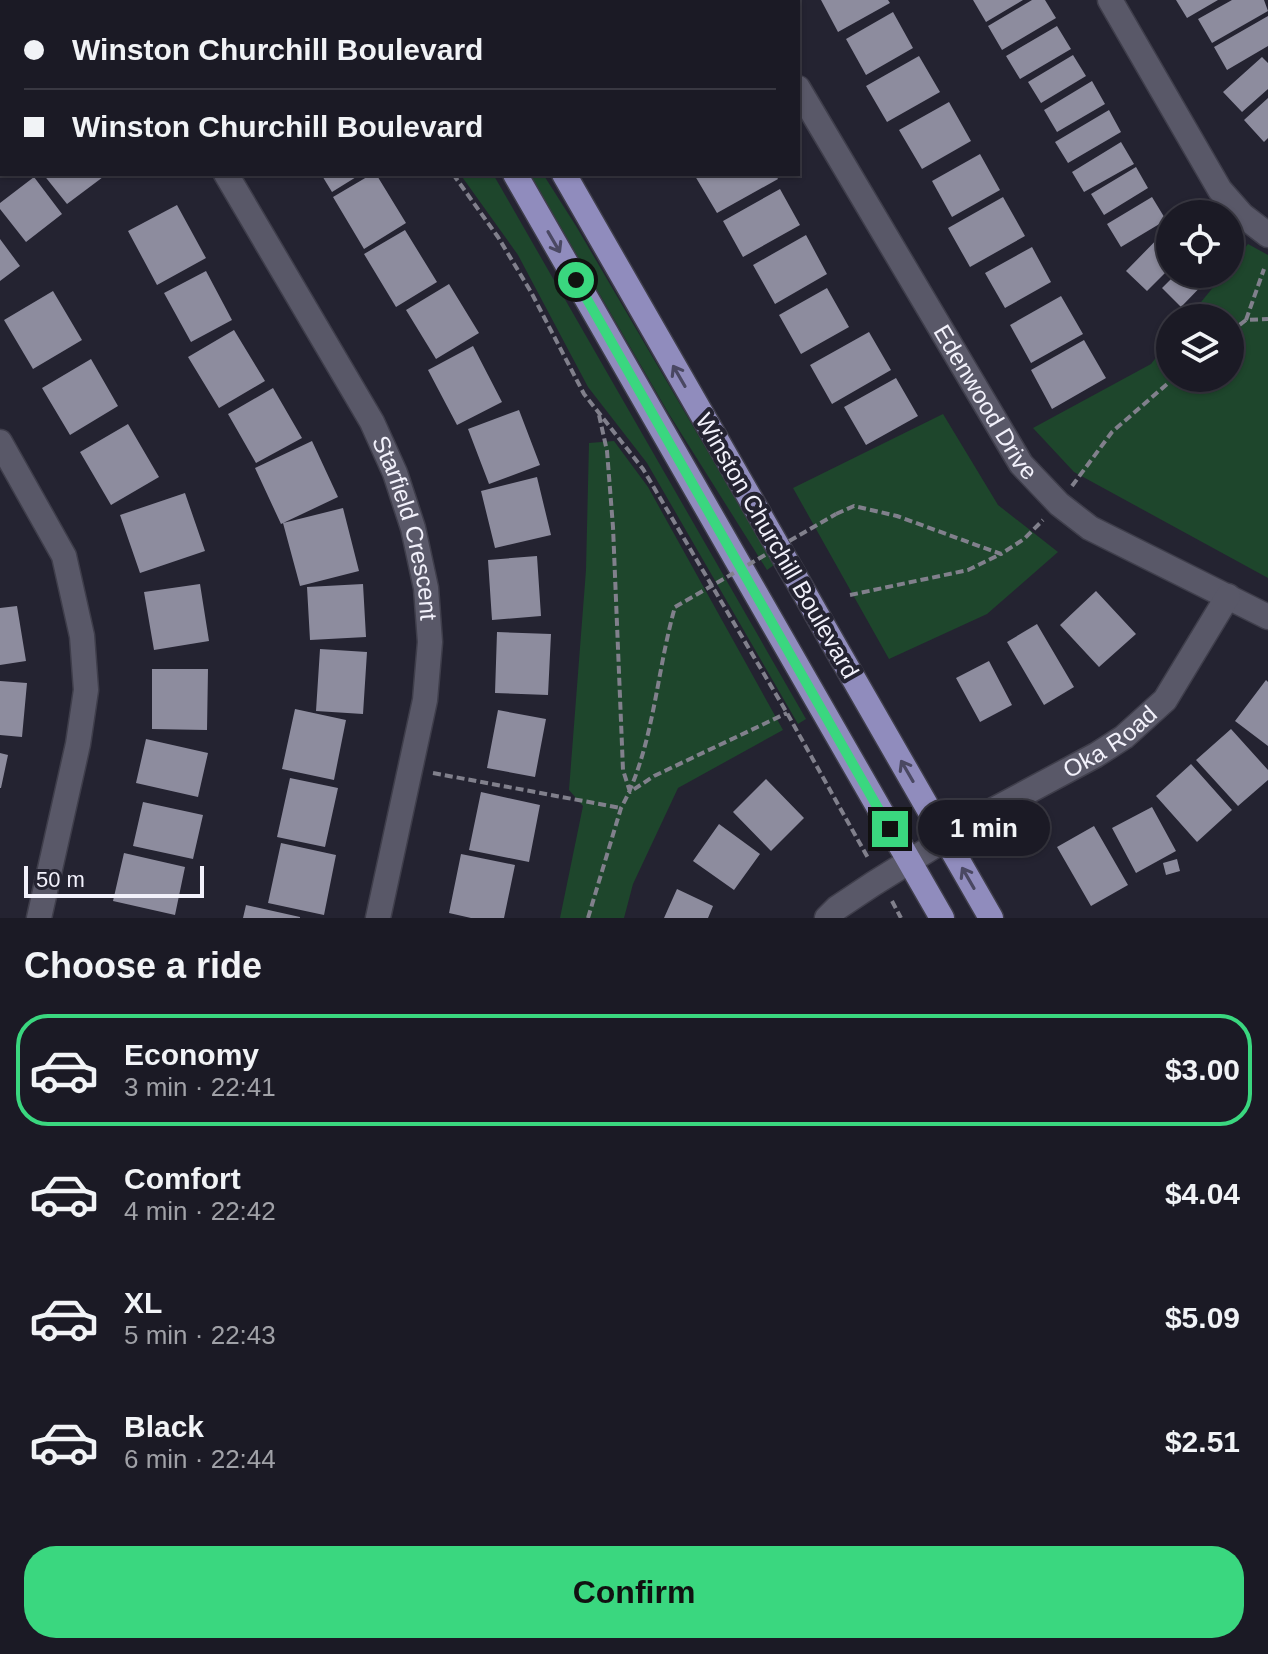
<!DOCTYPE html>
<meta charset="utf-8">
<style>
body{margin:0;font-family:Arial,sans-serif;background:#282732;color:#f1f3f6;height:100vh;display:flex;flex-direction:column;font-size:30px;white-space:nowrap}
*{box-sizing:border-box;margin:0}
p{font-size:26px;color:#a0a1a7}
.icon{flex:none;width:44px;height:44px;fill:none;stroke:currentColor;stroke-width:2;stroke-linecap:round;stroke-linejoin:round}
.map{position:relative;height:918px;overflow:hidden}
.drawer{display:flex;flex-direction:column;background:#1b1a25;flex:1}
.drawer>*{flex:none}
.hud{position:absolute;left:0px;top:0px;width:800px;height:176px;box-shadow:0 2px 6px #0004,0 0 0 2px #393842;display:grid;align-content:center;height:176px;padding:0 24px;background:#1b1a25}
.controls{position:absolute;left:1156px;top:200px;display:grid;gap:16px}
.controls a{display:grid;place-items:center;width:88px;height:88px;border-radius:50%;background:#1b1a25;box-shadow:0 2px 6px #0004,0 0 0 2px #393842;font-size:40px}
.scale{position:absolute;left:24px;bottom:20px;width:180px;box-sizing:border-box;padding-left:8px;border:4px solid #f2f1fb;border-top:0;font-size:22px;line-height:28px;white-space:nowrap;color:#f2f1fb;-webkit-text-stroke:6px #242331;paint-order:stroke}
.end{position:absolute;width:36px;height:36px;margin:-18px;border:10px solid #3ad77f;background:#111;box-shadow:0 0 0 4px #111}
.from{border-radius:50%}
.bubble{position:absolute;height:56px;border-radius:28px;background:#1b1a25;box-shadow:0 2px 6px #0004,0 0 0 2px #393842;font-size:26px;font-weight:800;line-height:56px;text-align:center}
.hud b{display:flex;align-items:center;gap:28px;height:76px;font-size:30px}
.hud b+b{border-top:2px solid #393842}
.hud i{width:20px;height:20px;background:#f1f3f6}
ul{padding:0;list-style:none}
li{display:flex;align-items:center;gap:24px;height:112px;margin:0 16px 12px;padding:0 8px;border:4px solid transparent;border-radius:32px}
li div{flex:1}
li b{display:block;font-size:30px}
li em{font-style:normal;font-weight:800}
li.active{border-color:#3ad77f}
li>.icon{width:72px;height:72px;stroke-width:1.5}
h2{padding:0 24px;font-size:36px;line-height:96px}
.cta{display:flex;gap:16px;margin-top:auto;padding:16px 24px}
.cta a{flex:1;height:92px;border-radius:32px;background:#3ad77f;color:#111;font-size:32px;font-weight:800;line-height:92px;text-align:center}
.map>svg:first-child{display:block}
.green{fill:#1e462c}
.building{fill:#8d8c9e}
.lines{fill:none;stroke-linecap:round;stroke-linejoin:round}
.minor-casing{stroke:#3f3e4b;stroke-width:27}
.major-casing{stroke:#3f3e4b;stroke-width:27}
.path{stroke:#81808c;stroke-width:4;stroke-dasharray:8 4;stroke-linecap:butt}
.minor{stroke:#595868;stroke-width:24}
.major{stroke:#908cbd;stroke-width:24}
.path-bridge{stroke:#81808c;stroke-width:4;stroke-dasharray:8 4;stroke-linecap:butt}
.oneway{stroke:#4a4862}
.route{stroke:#3ad77f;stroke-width:10}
.labels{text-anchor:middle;stroke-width:8;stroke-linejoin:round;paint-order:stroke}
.street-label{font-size:24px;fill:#f2f1fb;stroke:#242331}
</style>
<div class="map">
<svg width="1268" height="918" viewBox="0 0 1268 918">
<rect width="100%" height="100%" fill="#242331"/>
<path class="green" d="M460,174H493L806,719L798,724L647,463L588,387L518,255Z
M530,174H543L576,226L774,565L767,570L669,414Z
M1248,244L1268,255V578L1074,472L1033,428L1151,364L1170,340V378H1230V318H1188L1224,274H1230V266Z
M943,414L998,505L1058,552L987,614L889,659L793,488Z
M614,441L648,487L783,730L678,788L633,884L624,918H560L583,806L569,790L586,570L589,443Z"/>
<path class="building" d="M821,0H888L890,3L838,32Z
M973,0H1023L986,22Z
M1032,0H1045L1056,18L1002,50L988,26Z
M1176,0H1218L1187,18Z
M1232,0H1264L1268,11L1212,43L1198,19Z
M893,12L913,48L866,75L846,39Z
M1268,16V46L1227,70L1214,47Z
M1057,26L1071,49L1020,79L1006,56Z
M1073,55L1086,76L1041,103L1028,82Z
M919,56L940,92L887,122L866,86Z
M1262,57L1268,63V89L1242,112L1223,92Z
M1092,81L1105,104L1057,132L1044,110Z
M1268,98V138L1264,142L1244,120Z
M949,102L971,141L922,169L899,130Z
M1109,110L1121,132L1068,163L1055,142Z
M1121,142L1134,164L1084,192L1072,172Z
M980,154L1000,190L952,217L932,181Z
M1136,167L1148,188L1104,215L1091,194Z
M43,174H107L67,204Z
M321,174H361L332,192Z
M372,174H376L406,223L364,249L333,197Z
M698,174H775L778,179L717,213L695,176Z
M34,177L62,214L26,242L0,209V203Z
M780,189L800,225L743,257L723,221Z
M1003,197L1025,236L970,267L948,228Z
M1152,197L1166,220L1121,247L1107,224Z
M177,205L206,258L157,285L128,231Z
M1170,226V268L1147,291L1126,271Z
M405,230L437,282L396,307L364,254Z
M806,235L827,274L775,304L753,265Z
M0,239L20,266L0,281Z
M1032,247L1051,282L1005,308L985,273Z
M206,271L232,320L191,342L164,293Z
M1176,274H1213L1181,307L1162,288Z
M449,284L479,333L436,359L406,310Z
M827,288L849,327L801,354L779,315Z
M53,291L82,340L33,369L4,320Z
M1061,296L1083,334L1031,363L1010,325Z
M234,330L265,381L219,408L188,357Z
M869,332L891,370L832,404L810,365Z
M1084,340L1106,378L1052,409L1031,370Z
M473,346L502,402L457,425L428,370Z
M91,359L118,406L70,435L42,388Z
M896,378L918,416L866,445L844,407Z
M273,388L302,438L256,463L228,414Z
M519,410L540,465L489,484L468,429Z
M128,424L159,477L111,505L80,452Z
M312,441L338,497L281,524L255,468Z
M537,477L551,535L495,548L481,491Z
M185,493L205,551L140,573L120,515Z
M343,508L359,571L300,586L283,523Z
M537,556L541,616L492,620L488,560Z
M200,584L209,641L154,650L144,592Z
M363,584L366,637L310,640L307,587Z
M1096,591L1136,634L1099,667L1060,625Z
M17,606L26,661L0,665V608Z
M1037,624L1074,687L1044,705L1007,642Z
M497,632L551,634L548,695L495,693Z
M320,649L367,652L363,714L316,711Z
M989,661L1012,705L980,722L956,678Z
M152,669H208L207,730L152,729Z
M1266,680L1268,682V746L1235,721Z
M0,681L27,683L22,737L0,735Z
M295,709L346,720L334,780L282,769Z
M498,710L546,719L535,777L487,768Z
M1231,729L1268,770V780L1238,806L1196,760Z
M146,739L208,753L198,797L136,783Z
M0,753L8,755L1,788H0Z
M1191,764L1232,810L1197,842L1156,796Z
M290,778L338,788L325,847L277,837Z
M766,779L804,818L771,851L733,812Z
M481,792L540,805L529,862L469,850Z
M143,802L203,815L193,859L133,846Z
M1152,807L1176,851L1136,873L1112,828Z
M719,824L760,854L734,890L693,861Z
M1094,826L1128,885L1091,906L1057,847Z
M281,843L336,855L324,915L268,903Z
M124,853L185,867L175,915L113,901Z
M461,854L515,865L504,918H471L449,913Z
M1177,859L1180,871L1166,875L1163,863Z
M677,889L713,906L708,918H664Z
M246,905L300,917V918H243Z"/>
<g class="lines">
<defs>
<g id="minor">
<path d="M746,0L747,2"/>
<path d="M1110,0L1220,190L1242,215L1268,235"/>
<path id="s1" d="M798,88L1021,464L1059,504L1090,528L1268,617"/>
<path d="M0,107L2,105"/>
<path id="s2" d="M226,174L372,422L395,473L413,528L426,588L430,642L425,700L378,918"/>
<path d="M0,442L64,556L82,636L86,690L78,744L39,918"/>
<path id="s3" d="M827,918L837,908L873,884L984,815L1096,755L1124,737L1165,700L1228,596"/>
</g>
<path id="major" d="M415,0L416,2
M463,0L465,2
M515,174L942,918
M564,174L991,918"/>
</defs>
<use href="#minor" class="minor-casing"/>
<use href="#major" class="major-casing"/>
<path class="path" d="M357,0L358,2
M139,2V0
M453,174L498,237L531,292L584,394L643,469L787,713L868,858
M1246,320L1264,269
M1230,332L1246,320L1268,319
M599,415L607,451L613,527L623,770L630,792L654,776L787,713
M1072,486L1112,432L1174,378
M836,514L854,506L897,516L1001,554L1024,539L1043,520
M850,595L968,570L1001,554
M433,773L621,808
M892,901L901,918
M588,918L621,808C654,748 656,673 675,607"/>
<use href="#minor" class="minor"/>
<use href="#major" class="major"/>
<path class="path-bridge" d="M675,607L836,514"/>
</g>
<defs><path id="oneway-shaft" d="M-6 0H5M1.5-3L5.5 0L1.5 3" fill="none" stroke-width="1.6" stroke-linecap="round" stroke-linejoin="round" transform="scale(2)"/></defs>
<g class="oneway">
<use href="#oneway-shaft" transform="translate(554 242) rotate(60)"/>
<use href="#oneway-shaft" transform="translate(679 376) rotate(-120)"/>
<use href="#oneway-shaft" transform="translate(907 771) rotate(-120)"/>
<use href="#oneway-shaft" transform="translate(968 878) rotate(-120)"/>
</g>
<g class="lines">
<path class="route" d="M576,280L890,829"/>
</g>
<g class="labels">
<g class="street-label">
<text dy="8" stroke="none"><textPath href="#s1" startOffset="366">Edenwood Drive</textPath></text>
<text dy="8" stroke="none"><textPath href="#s2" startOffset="400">Starfield Crescent</textPath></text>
<text transform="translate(777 546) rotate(60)" y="8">Winston Churchill Boulevard</text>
<text dy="8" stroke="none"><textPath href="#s3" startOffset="334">Oka Road</textPath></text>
</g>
</g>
</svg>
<div class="controls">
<a><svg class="icon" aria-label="locate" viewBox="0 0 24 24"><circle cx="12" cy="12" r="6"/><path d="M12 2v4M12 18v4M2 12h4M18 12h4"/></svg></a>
<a><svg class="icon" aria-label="layers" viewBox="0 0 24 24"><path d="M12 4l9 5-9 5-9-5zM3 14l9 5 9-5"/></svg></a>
</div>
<div class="scale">50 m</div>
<i class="end from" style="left:576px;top:280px"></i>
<i class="end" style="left:890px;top:829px"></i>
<div class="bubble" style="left:918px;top:800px;width:132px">1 min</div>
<div class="hud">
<b><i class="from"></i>Winston Churchill Boulevard</b>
<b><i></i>Winston Churchill Boulevard</b>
</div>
</div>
<section class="drawer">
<h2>Choose a ride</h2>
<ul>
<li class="active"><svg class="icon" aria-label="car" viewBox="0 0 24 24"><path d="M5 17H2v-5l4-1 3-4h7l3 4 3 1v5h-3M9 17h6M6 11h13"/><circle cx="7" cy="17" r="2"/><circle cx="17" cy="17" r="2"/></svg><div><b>Economy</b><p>3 min · 22:41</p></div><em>$3.00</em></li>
<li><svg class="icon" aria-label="car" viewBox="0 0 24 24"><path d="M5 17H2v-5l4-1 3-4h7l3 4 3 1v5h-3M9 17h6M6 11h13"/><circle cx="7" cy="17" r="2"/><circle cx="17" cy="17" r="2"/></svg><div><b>Comfort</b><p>4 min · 22:42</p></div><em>$4.04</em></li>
<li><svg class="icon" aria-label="car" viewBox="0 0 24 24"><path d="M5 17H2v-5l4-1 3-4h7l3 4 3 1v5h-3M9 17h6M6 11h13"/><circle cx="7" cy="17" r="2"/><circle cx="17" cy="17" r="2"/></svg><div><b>XL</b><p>5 min · 22:43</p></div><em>$5.09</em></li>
<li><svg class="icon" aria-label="car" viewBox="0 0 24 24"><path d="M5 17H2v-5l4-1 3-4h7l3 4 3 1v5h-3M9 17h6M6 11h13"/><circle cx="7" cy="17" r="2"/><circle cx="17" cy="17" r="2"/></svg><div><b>Black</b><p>6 min · 22:44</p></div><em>$2.51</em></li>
</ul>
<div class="cta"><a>Confirm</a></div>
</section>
